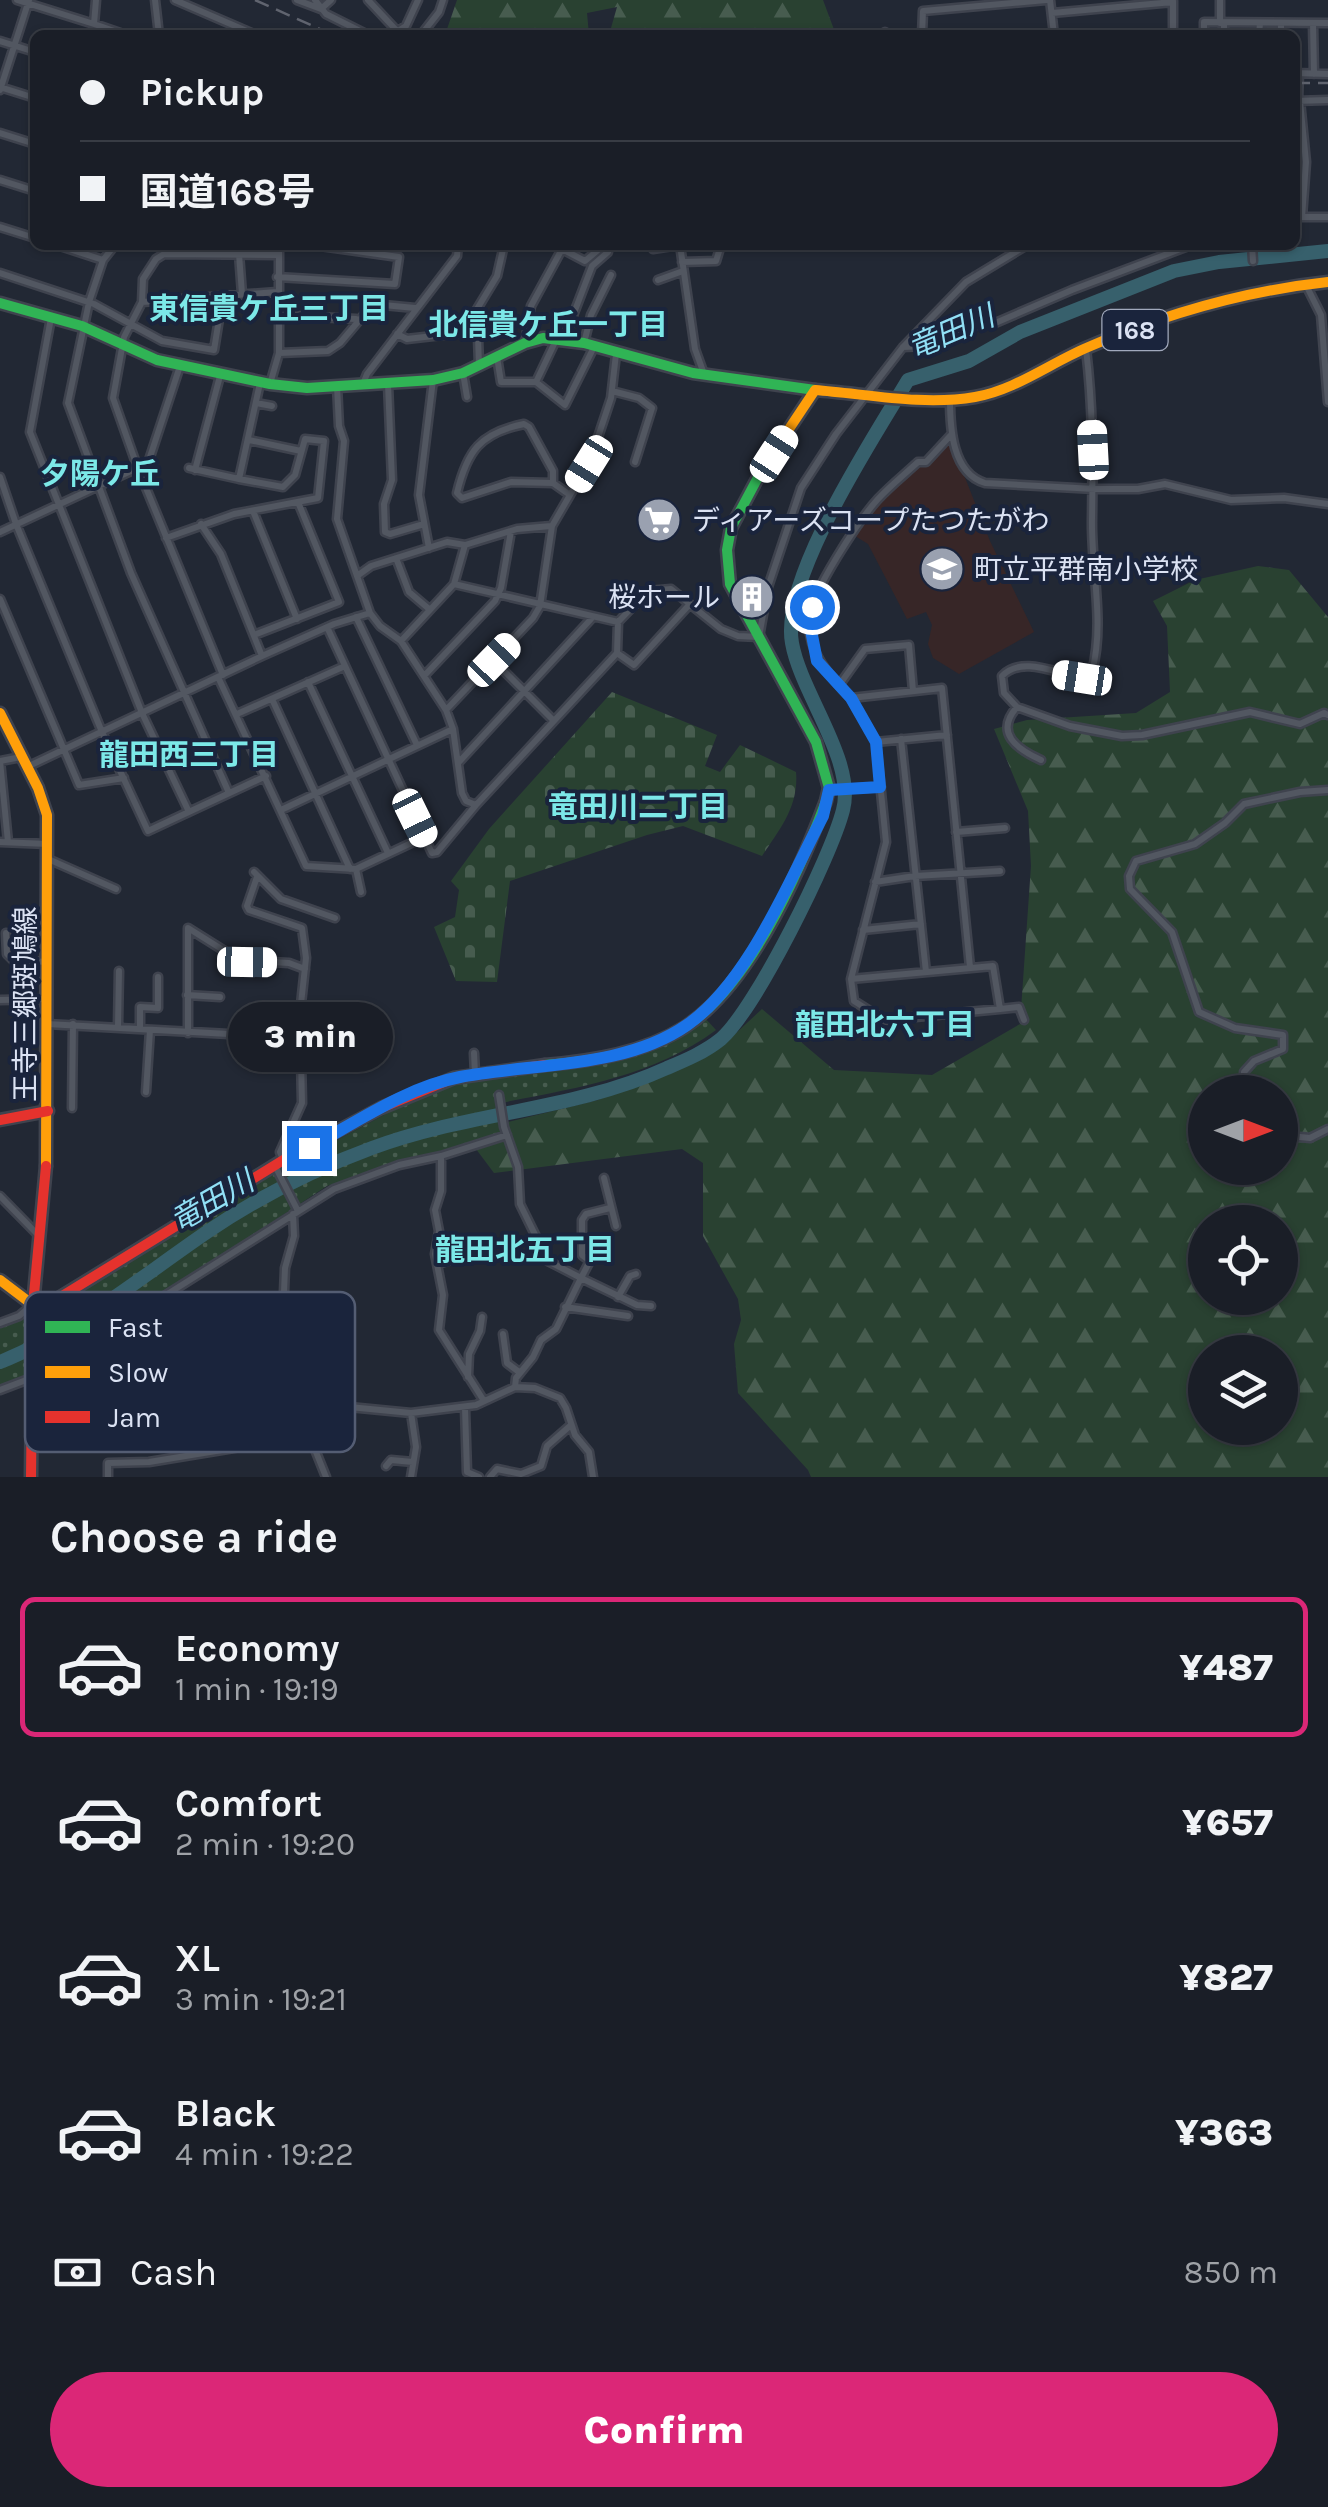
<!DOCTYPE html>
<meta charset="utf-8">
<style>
body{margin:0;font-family:Karla,"Noto Sans JP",sans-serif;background:#272b33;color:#f1f3f6;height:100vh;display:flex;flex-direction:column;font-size:38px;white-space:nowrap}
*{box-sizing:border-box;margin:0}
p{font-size:32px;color:#9fa2a7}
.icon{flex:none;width:55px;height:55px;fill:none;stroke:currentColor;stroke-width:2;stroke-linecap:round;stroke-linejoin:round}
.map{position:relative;height:1477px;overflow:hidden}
.sheet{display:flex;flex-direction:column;background:#1a1e27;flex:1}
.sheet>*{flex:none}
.hud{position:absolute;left:30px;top:30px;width:1270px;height:220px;border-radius:15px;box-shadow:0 2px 8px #0004,0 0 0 2px #383c44;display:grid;align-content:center;height:220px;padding:0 50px;background:#1a1e27}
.needle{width:65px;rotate:90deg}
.controls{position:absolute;left:1188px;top:1075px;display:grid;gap:20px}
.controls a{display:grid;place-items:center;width:110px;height:110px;border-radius:50%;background:#1a1e27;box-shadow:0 2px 8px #0004,0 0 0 2px #383c44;font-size:50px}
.end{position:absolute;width:45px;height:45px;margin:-22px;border:12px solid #1a73e8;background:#fff;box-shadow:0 0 0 5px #fff}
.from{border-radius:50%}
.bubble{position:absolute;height:70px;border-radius:35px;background:#1a1e27;box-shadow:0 2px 8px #0004,0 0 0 2px #383c44;font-size:32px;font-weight:800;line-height:70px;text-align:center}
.car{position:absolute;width:30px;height:60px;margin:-30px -15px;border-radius:12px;box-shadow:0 0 8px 2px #0007;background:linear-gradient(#fff 24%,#345 0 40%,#fff 0 76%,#345 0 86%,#fff 0)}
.hud b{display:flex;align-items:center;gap:35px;height:95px;font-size:38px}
.hud b+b{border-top:2px solid #383c44}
.hud i{width:25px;height:25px;background:#f1f3f6}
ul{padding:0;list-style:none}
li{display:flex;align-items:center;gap:30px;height:140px;margin:0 20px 15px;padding:0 30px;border:5px solid transparent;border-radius:15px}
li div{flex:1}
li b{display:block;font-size:38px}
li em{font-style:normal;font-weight:800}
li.selected{border-color:#db2777}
li>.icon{width:90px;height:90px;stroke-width:1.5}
h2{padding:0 50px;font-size:45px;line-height:120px}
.pay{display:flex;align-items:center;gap:25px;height:110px;padding:0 50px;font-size:38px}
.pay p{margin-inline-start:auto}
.cta{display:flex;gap:20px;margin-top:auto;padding:20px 50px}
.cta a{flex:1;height:115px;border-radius:60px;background:#db2777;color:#fff;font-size:40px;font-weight:800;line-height:115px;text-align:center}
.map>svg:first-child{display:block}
.education{fill:#372627}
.forest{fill:url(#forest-firs);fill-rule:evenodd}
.cemetery{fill:url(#cemetery-stones)}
.park{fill:url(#park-dots)}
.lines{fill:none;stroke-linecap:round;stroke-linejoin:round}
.river{stroke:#37606c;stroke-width:14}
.street-casing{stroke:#3f434e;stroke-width:11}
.fast-casing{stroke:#3f434e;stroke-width:15}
.slow-casing{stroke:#3f434e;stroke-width:15}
.jam-casing{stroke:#3f434e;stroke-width:15}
.street{stroke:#525761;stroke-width:6}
.fast{stroke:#30b455;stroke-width:10}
.slow{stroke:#ff9f0a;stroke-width:10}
.jam{stroke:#e5322d;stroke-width:10}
.rail{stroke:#60646f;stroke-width:2.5;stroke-dasharray:15 8;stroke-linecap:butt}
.route{stroke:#1a73e8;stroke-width:12}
.labels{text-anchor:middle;stroke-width:8;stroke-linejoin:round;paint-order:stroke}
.shield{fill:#1a243c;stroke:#a1a9bc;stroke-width:2.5}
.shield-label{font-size:25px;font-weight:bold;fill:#dbe2f3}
.poi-label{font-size:28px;fill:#dbe2f3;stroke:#1a243c;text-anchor:start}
.street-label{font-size:28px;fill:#dbe2f3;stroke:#1a243c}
.neighbourhood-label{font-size:30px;font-weight:bold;fill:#7ce8e8;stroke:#1a243c}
.water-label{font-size:30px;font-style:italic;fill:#91e0f6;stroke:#1a243c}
.key{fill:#1a243c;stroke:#545d73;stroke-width:2.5}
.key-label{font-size:28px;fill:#dbe2f3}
</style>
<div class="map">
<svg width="1328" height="1477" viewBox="0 0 1328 1477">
<defs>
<pattern id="forest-firs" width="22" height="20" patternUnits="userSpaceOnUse" patternTransform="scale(2.5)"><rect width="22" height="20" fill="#294131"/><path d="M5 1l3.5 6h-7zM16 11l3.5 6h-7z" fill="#475c4f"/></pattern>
<pattern id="cemetery-stones" width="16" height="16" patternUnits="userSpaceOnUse" patternTransform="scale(2.5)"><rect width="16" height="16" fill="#294131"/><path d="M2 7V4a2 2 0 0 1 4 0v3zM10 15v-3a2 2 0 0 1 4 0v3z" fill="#475c4f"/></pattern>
<pattern id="park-dots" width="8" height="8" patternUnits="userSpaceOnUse" patternTransform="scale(2.5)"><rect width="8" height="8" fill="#294131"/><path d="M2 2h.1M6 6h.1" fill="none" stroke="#475c4f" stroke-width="1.8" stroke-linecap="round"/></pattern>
</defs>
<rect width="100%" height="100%" fill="#222834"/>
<path class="education" d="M951,442L990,541L1034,632L959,674L933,658L928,644L932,625L926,612L907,619L868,544L855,536L879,501L917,465L927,466Z"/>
<path class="forest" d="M457,0H823L836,35H609L617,7L587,13L589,35H445Z
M1258,566L1289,570L1328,617V1477H811L808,1470L738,1393L734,1344L741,1320L738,1299L703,1236V1163L682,1149L494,1173L473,1145L483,1128L598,1100L720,1048L762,1009L834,1070L932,1075L1020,1024L1031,866L1028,811L994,729L1027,720L1136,713L1170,692L1167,626L1153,601L1195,580ZM1205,1092H1280V1168H1205ZM1205,1222H1280V1298H1205ZM1205,1352H1280V1428H1205Z"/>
<path class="cemetery" d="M612,692L717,735L705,766L720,772L740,745L796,772C799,806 780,829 762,856L683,826L647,835L510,881L497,982L456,981L434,927L455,917L459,890L451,881L489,829Z"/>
<path class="park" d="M704,1017L716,1030C651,1078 574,1088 496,1104L502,1134L462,1149L389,1165L327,1186L152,1301L123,1324L60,1359L0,1387V1327L50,1311L170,1234L268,1177L423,1094L450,1084L481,1078L588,1065Z"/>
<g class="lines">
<path class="river" d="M0,1362C75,1332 141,1277 207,1232C257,1198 315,1169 372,1148C468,1112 573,1111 667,1068C686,1060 705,1052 721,1039C756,1008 831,857 843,810C856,761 801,694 792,643C780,579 873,439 908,380L969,361L1020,332L1174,271L1219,262L1328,251"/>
<defs>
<path id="street" d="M17,0L94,24
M96,0L94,24L126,35
M155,0L159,35
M175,0L256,35
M297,0L321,9L331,0
M315,0L326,14L368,35
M368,0L397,31L410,35
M1050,0L1054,35
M1173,1V35
M1052,13L1173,2
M1220,23V0
M1224,23V35
M1313,23L1314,74
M398,31L406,26L418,0
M885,32V35
M421,35L439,12L443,0
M922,35L923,11L1046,0
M1204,35V22L1328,23
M1259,35L1260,23
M1281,35V23
M0,41L35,52
M1295,73L1328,74
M0,87L35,98
M0,90L29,0
M1295,101L1328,100
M1298,101L1299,73
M1300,101L1306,162L1302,217
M0,133L35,144
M0,180L35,191
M1295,217H1328
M0,227L35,238
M57,245L103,260
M115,245L103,260L89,302L68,403L131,573L229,793
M555,245L562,249L564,245
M680,245L695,349L704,374
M1252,245L1253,261
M653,249L679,245
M239,254L242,294
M682,262L716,261L721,245
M0,273L94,304L162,341L214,350L219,319
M277,277L395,284L399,257L313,245
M658,280L683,271
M1306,285L1321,315L1328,402
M142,302L277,292
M278,315L356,319
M51,318L30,432L142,713L189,812
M397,334L407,339L477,331
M564,339L592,266L608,252
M556,340L536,382L565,405L594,347
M525,343L531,306L562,249L585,261L604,245
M584,343L591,315L611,275
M903,347L925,346L976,325L993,324L1072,290L1191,245
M1086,349C1093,406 1093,462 1092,519C1091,570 1105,622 1092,672L1083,678C1057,674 1022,655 1002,676L1004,693L1017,707L1070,726L1122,736L1142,735L1250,712L1300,724L1324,713L1328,715
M279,353L328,351L340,343L373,304L415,308
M497,357L501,382H536
M479,365L477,309L497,276L504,245
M463,373L467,397
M270,384L279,353V245
M363,384L367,374L457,256L458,245
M388,384L392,480L384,504L385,532L390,534L424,524
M337,386L339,426L344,441L337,519L370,613L380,626L401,641L446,710L453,729L462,793L466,801L476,805
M612,391L639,398L652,408L635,462
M950,399C950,428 952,473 985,483L1095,489H1138L1165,484L1231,500L1284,498L1328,504
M256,403L272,406
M524,424L529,427L553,471V483L511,482L462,498L457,493C467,451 480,433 524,424Z
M249,440L301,451
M189,468L239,479L260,383
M195,470L220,376
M0,477L16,524L102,732L148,831L266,776
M570,495L589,464L611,398L616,354
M253,511L297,619
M201,524L221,554L262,656
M0,532L148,463L180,366
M166,538L234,514L318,498L324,441L305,439L295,475L283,487L239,479
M429,548L419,495L433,380
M396,558L409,592L429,609
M357,576L371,566L447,542L465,545L517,529L551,526
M454,584L465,545
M0,599L79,785L124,778
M356,617L417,745
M327,627L432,853L437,852L476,805L617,653L618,622
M254,635L339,602L298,502
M401,641L454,584L618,622L648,591L671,589L721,629L738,636L759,637L768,587L801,488L836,434L903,347L966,282L1027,245
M617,653L634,665L689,605
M493,660L553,720
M223,675L137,466L113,398L124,337L142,302L143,279L156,259L164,254L278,255
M424,676L495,601L501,588L511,531
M218,677L306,866L356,869L424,837
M308,682L388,853
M840,684L865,649L909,645L913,691
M851,698C830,677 807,652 809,619C811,592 859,520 878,499C890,486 905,474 918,462H926L950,436
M272,699L350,869
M1017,707C994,733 1017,749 1041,760
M446,710L533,618L540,606L552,526L570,495L553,483
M237,714L345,666
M901,739L926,972
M876,742L947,735
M459,762L591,619
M29,766L262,656L334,624L370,613
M829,790L881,787
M281,810L453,729
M956,832L1005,828
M0,842L48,844
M8,842L0,761L21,757
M48,859L116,889
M356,869L361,892
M254,872L281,899L335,918
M257,877L247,906L249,910L302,928L306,958L300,1013L302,1103L280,1152L283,1160
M875,882L915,876L1000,871
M863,930L921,924
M6,933L7,954L13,960L47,962
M851,979L993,966L1000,1009L884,1020L854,1001L851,979L886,842L876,742L851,698L942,688L970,967
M187,995L220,997
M0,1000L47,999
M1000,1009L1019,1007L1024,1020
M47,1024L301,1038
M118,1026L119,971
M140,1027V1007L158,1008V977
M188,1033V928L239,960L289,963L305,969
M474,1053L475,1074
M146,1092L150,1030
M1244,1092V1072L1254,1061L1283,1049V1035L1235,1028L1199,1012L1172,932L1130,889L1129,876L1136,861L1195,844L1225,823L1244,804L1300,792L1328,790
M499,1095L504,1127L518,1167L520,1204L548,1261L581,1278L556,1329L541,1340L533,1357L516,1378L515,1387
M72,1108L73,1024
M1280,1135L1310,1138L1328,1129
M441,1156V1191L435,1210L439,1231L435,1254L443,1295L439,1330L484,1401
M275,1166L298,1211
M604,1178L616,1226
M0,1196L40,1237
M610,1208L586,1214L582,1220V1255L590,1261L581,1278L637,1305L651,1306
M293,1214L294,1236L285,1268L282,1340L304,1422L326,1477
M438,1264L466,1255
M618,1297L630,1276L636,1274
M565,1307L628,1316
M0,1323L19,1316L32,1305
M186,1329H235L237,1322L246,1312L284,1315
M503,1334L507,1363L519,1372
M282,1340L317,1347L321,1375
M468,1377L469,1354L480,1331L482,1317
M0,1390L34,1377L125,1327L158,1300L334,1189L399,1165L441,1156L507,1135
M298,1402L411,1413L476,1405L515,1387L535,1388L560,1398L566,1408L575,1435L589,1452L593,1477
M465,1408L467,1472L479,1477
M386,1466L391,1460L413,1462
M108,1477V1463L149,1462L271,1442L304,1422
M411,1477L416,1447L411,1413
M490,1477L497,1469L521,1474L541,1466L547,1446L571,1425"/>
<path id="fast" d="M0,303L82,326L157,360L270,384L307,388L433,380L463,373L525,343L543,338L584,343L693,373L815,390
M545,1065C592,1061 644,1053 685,1027C751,984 799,873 826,801L829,788L816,742L730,584L727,550L731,528L763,468"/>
<path id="slow" d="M763,468L815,390C867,394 923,406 975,397C1015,390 1049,364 1086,348C1164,314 1244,291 1328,282
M0,713L38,788L47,815L46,1166
M0,1280L33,1305"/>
<path id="jam" d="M0,1120L48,1111
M33,1305L46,1166
M33,1305L54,1301L285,1159L381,1108L454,1078L545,1065
M31,1477L33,1305"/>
</defs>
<use href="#street" class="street-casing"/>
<use href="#fast" class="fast-casing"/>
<use href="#slow" class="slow-casing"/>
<use href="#jam" class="jam-casing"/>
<use href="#street" class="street"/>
<use href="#fast" class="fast"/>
<use href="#slow" class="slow"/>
<use href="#jam" class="jam"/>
<path class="rail" d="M255,0L333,35
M1295,83H1328"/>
</g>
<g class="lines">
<path class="route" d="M309,1148C355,1123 407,1087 460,1077C532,1063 624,1069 687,1025C748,983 789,881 823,816L829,790L880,787L876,742L851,698L817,661L809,620L812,607"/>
</g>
<defs>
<symbol id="supermarket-disc" viewBox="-11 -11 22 22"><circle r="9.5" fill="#9aa1b0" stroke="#1a243c"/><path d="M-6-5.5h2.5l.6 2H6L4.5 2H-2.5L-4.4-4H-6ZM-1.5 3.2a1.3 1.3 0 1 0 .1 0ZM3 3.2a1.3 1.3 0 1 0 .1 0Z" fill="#fff"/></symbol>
<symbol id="school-disc" viewBox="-11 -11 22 22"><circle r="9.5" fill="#9aa1b0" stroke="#1a243c"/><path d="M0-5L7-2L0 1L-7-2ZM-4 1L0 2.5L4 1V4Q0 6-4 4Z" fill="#fff"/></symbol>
<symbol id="building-disc" viewBox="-11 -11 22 22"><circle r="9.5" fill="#9aa1b0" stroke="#1a243c"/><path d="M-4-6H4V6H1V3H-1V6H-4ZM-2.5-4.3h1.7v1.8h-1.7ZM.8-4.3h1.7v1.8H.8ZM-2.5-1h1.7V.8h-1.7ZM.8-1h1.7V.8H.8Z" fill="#fff"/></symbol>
</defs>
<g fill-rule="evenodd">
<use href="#supermarket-disc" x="634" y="495" width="50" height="50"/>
<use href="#school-disc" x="917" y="544" width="50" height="50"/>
<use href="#building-disc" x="727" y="572" width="50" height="50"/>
</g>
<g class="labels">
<rect class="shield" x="1102.5" y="310" width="65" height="40" rx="8"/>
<g class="shield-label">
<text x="1135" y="339">168</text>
</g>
<g class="poi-label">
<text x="692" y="530">ディアーズコープたつたがわ</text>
<text x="974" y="579">町立平群南小学校</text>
<text x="720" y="607" text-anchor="end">桜ホール</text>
</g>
<g class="street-label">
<text transform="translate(25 1004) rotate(-90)" y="10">王寺三郷斑鳩線</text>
</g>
<g class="neighbourhood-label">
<text x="269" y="319">東信貴ケ丘三丁目</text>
<text x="548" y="335">北信貴ケ丘一丁目</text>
<text x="100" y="484">夕陽ケ丘</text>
<text x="189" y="765">龍田西三丁目</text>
<text x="638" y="817">竜田川二丁目</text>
<text x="885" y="1035">龍田北六丁目</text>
<text x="525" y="1260">龍田北五丁目</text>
</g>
<g class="water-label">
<text transform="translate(951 332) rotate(-23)" y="10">竜田川</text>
<text transform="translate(212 1201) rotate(-30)" y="10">竜田川</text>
</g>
</g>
<rect x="25" y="1292" width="330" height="160" rx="15" class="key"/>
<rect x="45" y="1321" width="45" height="12" fill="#30b455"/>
<rect x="45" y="1366" width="45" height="12" fill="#ff9f0a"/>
<rect x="45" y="1411" width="45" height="12" fill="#e5322d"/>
<g class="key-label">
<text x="108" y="1337">Fast</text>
<text x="108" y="1382">Slow</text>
<text x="108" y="1427">Jam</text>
</g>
</svg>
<div class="controls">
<a><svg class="needle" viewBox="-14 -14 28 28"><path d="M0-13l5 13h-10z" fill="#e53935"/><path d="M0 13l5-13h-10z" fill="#9fa2a7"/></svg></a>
<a><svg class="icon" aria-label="locate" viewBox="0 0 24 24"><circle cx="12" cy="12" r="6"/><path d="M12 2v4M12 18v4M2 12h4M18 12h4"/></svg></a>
<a><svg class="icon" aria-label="layers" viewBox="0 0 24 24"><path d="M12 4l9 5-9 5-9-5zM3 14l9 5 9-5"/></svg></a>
</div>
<i class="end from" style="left:812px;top:607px"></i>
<i class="end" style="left:309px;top:1148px"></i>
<div class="bubble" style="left:228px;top:1002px;width:165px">3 min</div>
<i class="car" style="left:1093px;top:450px;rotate:357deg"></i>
<i class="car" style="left:774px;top:454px;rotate:33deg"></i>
<i class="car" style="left:589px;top:464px;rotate:212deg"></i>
<i class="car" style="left:494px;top:660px;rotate:44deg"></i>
<i class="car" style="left:1082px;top:678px;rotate:279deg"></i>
<i class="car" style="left:415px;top:818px;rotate:154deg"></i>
<i class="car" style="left:247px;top:962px;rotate:91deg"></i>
<div class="hud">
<b><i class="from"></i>Pickup</b>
<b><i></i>国道168号</b>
</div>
</div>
<section class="sheet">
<h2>Choose a ride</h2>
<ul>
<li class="selected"><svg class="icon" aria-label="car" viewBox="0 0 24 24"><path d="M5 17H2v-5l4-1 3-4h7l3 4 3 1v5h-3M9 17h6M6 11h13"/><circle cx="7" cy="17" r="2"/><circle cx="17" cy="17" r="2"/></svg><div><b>Economy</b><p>1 min · 19:19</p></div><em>¥487</em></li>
<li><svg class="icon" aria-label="car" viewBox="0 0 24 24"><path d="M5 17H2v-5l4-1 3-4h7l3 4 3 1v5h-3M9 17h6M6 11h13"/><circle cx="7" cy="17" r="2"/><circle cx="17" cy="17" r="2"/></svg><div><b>Comfort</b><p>2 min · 19:20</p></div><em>¥657</em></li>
<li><svg class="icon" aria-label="car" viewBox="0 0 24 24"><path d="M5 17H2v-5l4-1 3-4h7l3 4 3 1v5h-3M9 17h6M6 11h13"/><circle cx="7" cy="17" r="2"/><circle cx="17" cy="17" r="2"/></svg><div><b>XL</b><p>3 min · 19:21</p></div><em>¥827</em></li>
<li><svg class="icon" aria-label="car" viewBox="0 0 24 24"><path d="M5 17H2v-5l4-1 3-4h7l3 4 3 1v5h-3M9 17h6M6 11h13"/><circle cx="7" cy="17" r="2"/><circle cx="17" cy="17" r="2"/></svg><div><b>Black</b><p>4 min · 19:22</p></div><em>¥363</em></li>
</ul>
<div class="pay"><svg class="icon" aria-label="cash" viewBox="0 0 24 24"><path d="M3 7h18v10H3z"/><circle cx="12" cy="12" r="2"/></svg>Cash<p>850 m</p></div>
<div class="cta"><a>Confirm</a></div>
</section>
